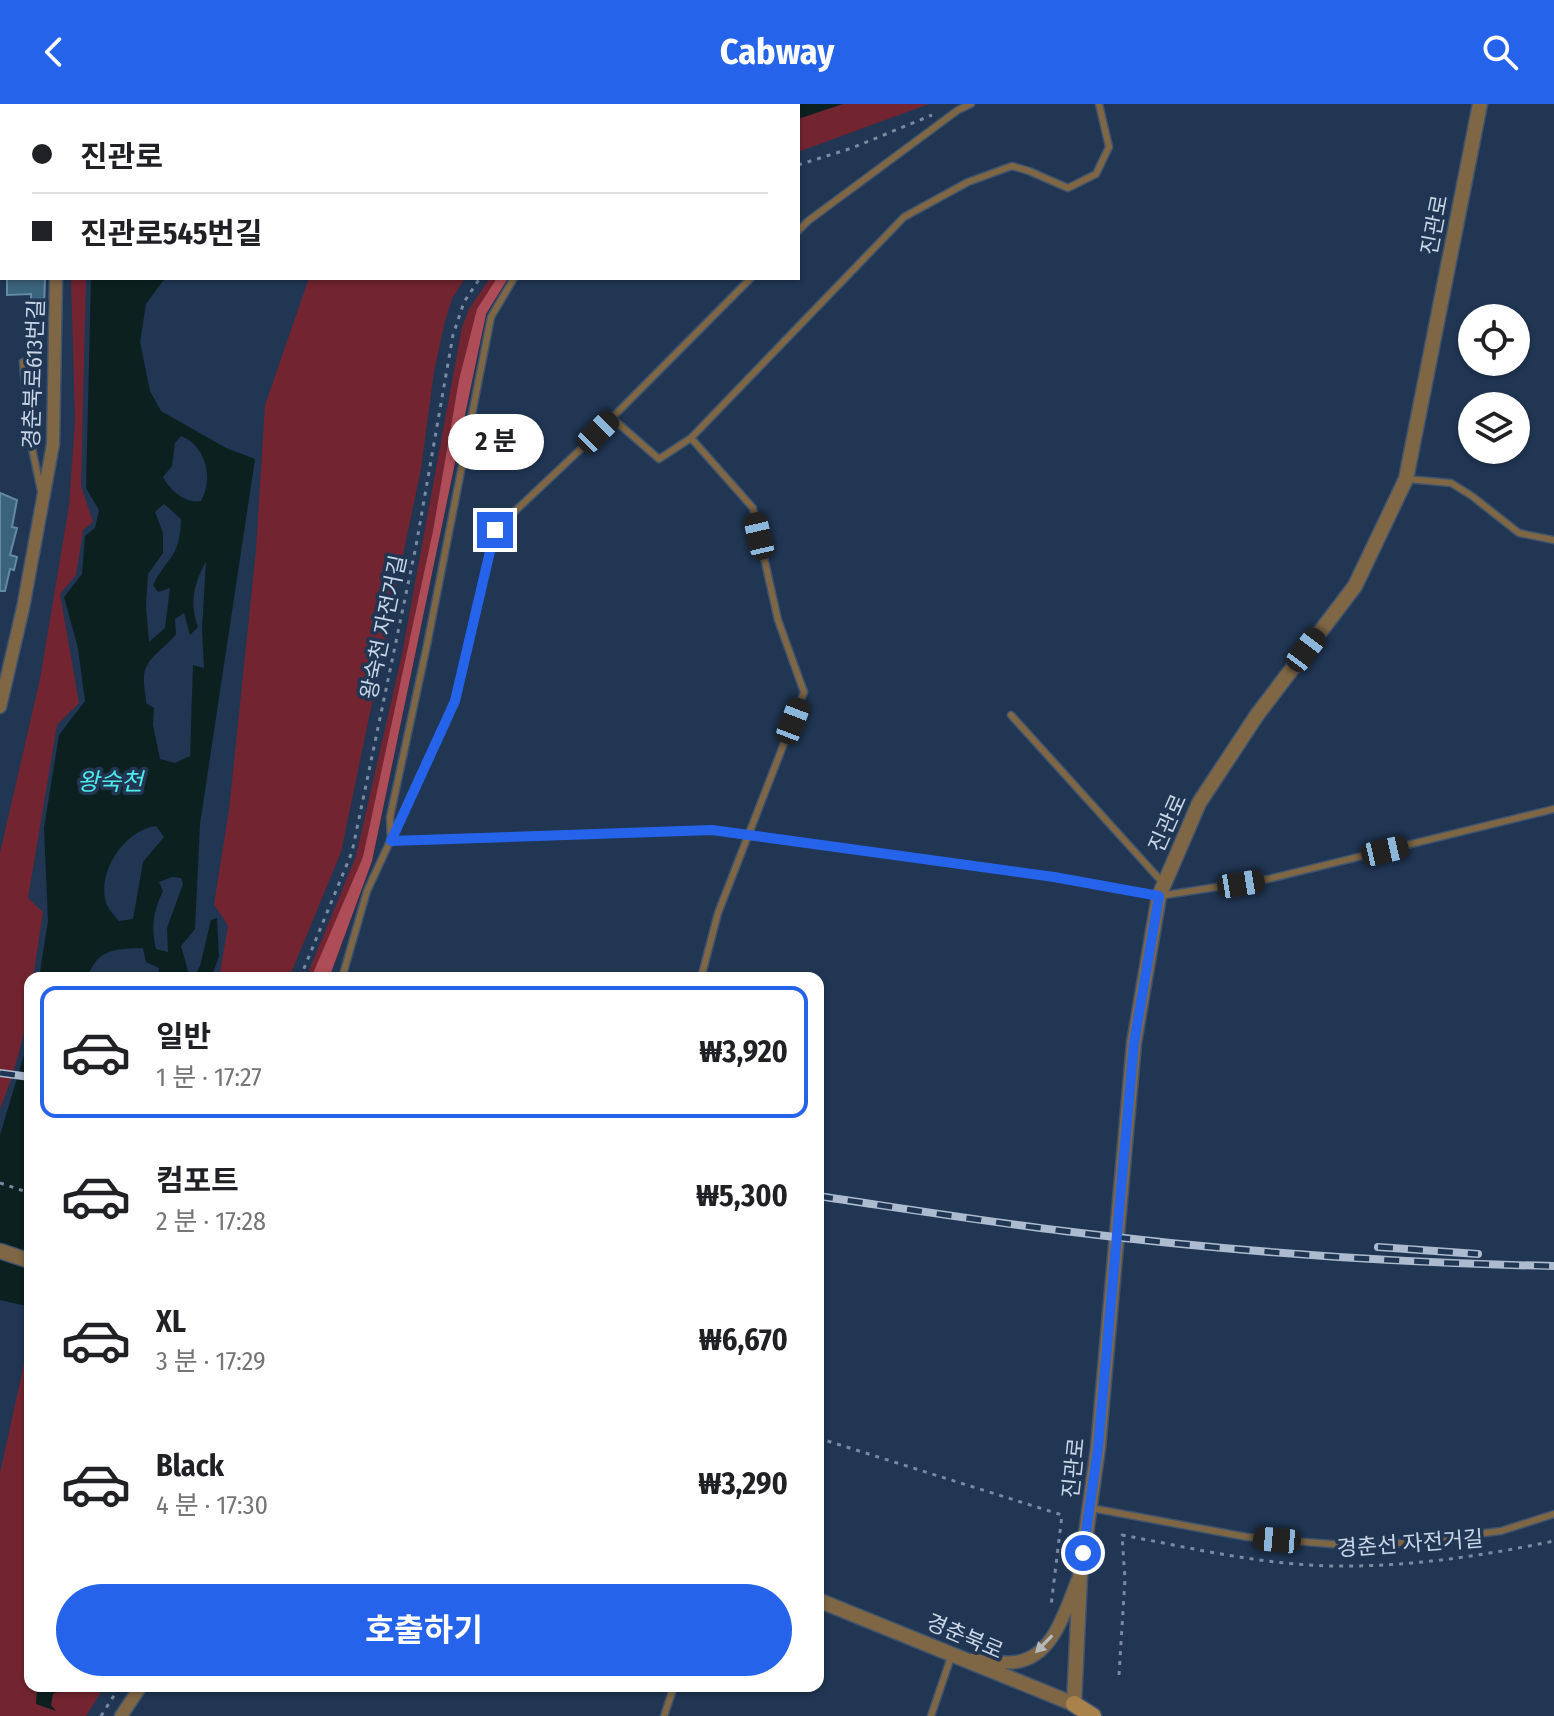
<!DOCTYPE html>
<html lang="ko">
<meta charset="utf-8">
<style>
body{margin:0;font-family:"Fira Sans Condensed","Noto Sans KR",sans-serif;background:#f6f6f6;color:#202124;height:100vh;display:flex;flex-direction:column;font-size:30px;white-space:nowrap}
*{box-sizing:border-box;margin:0}
p{font-size:26px;color:#757577}
.icon{flex:none;width:44px;height:44px;fill:none;stroke:currentColor;stroke-width:2;stroke-linecap:round;stroke-linejoin:round}
.map{position:relative;flex:1;overflow:hidden}
.details{position:absolute;left:24px;top:868px;width:800px;height:720px;display:flex;flex-direction:column;background:#fff;border-radius:16px;box-shadow:0 2px 6px #0004}
.details>*{flex:none}
.hud{position:absolute;left:0px;top:0px;width:800px;height:176px;box-shadow:0 2px 6px #0004;display:grid;align-content:center;height:176px;padding:0 32px;background:#fff}
.buttons{position:absolute;left:1458px;top:200px;display:grid;gap:16px}
.buttons a{display:grid;place-items:center;width:72px;height:72px;border-radius:50%;background:#fff;box-shadow:0 2px 6px #0004;font-size:40px}
.end{position:absolute;width:36px;height:36px;margin:-18px;border:10px solid #2563eb;background:#fff;box-shadow:0 0 0 4px #fff}
.from{border-radius:50%}
.bubble{position:absolute;height:56px;border-radius:28px;background:#fff;box-shadow:0 2px 6px #0004;font-size:26px;font-weight:700;line-height:56px;text-align:center}
.car{position:absolute;width:24px;height:48px;margin:-24px -12px;border-radius:10px;box-shadow:0 0 6px 2px #0007;background:linear-gradient(#222 24%,#8ab4d8 0 40%,#222 0 76%,#8ab4d8 0 86%,#222 0)}
.hud b{display:flex;align-items:center;gap:28px;height:76px;font-size:30px}
.hud b+b{border-top:2px solid #e0e0e0}
.hud i{width:20px;height:20px;background:#202124}
ul{padding:14px 0 0;list-style:none}
li{display:flex;align-items:center;gap:24px;height:132px;margin:0 16px 12px;padding:0 16px;border:4px solid transparent;border-radius:16px}
li div{flex:1}
li b{display:block;font-size:30px}
li em{font-style:normal;font-weight:700}
li.current{border-color:#2563eb}
li>.icon{width:72px;height:72px;stroke-width:1.5}
.action{display:flex;gap:16px;margin-top:auto;padding:16px 32px}
.action a{flex:1;height:92px;border-radius:48px;background:#2563eb;color:#fff;font-size:32px;font-weight:700;line-height:92px;text-align:center}
header{display:flex;justify-content:space-between;align-items:center;height:104px;padding:0 32px;background:#2563eb;color:#fff;font-size:36px;font-weight:700}
.map>svg:first-child{display:block}
.green{fill:#722530}
.forest{fill:#ae4c57}
.water{fill:#0c2020;fill-rule:evenodd}
.building{fill:#3b637b;stroke:#628ba3;stroke-width:2}
.lines{fill:none;stroke-linecap:round;stroke-linejoin:round}
.service-casing{stroke:#3e536e;stroke-width:9}
.minor-casing{stroke:#3e536e;stroke-width:15}
.tertiary-casing{stroke:#3e536e;stroke-width:17}
.secondary-casing{stroke:#3e536e;stroke-width:19}
.path{stroke:#798aa1;stroke-width:3;stroke-dasharray:4 6;stroke-linecap:butt}
.service{stroke:#7f6745;stroke-width:6}
.minor{stroke:#7f6745;stroke-width:12}
.tertiary{stroke:#7f6745;stroke-width:14}
.secondary{stroke:#a8824a;stroke-width:16}
.rail-casing{stroke:#acbbcf;stroke-width:8}
.rail{stroke:#203653;stroke-width:5;stroke-dasharray:15;stroke-linecap:butt}
.oneway{fill:#b5babe}
.route{stroke:#2563eb;stroke-width:10}
.labels{text-anchor:middle;stroke-width:7;stroke-linejoin:round;paint-order:stroke}
.street-label{font-size:22px;fill:#c7d5e7;stroke:#203653}
.water-label{font-size:24px;font-style:italic;fill:#4fe9ea;stroke:#203653}
</style>
<header><svg class="icon" aria-label="back" viewBox="0 0 24 24"><path d="M15 5l-7 7 7 7"/></svg>Cabway<svg class="icon" aria-label="search" viewBox="0 0 24 24"><circle cx="10" cy="10" r="6"/><path d="M15 15l6 6"/></svg></header>
<div class="map">
<svg width="1554" height="1612" viewBox="0 0 1554 1612">
<rect width="100%" height="100%" fill="#203653"/>
<path class="green" d="M259,0H507L259,2Z
M774,0H929L798,48V2H772Z
M71,174H86L81,382L93,418L83,426L76,471L60,490L79,599L57,621L28,794L43,808L33,874H30C30,917 16,965 0,1005V749L40,575L69,402L75,317Z
M309,174H465L452,195L445,217L434,268L421,365L341,748L289,874H219L228,822L214,800L229,706L256,446L265,301Z
M490,174H508L486,210L372,757L329,874H306L356,752L402,550L462,223L469,205Z
M30,1252V1582H105L86,1612H0V1369L24,1260Z"/>
<path class="forest" d="M497,174H508L486,210L372,757L329,874H311L363,753L433,427L459,276L477,205Z"/>
<path class="water" d="M565,0H843L798,15V2H551Z
M91,174H165L146,200L140,238L150,287L161,307L226,344L255,355L200,720L195,825L181,842L190,874H158L159,864L146,858L143,844C115,845 98,844 87,874H39L48,817L44,724L59,631L85,597L78,544L64,493L82,470L85,432L95,424L99,406L86,384ZM181,332C206,342 214,374 201,397C185,400 170,386 163,373L172,362L175,339ZM164,400L181,415C180,454 169,450 153,481L158,488L170,484L165,524L149,538L146,502L148,470L163,449V429L155,408ZM206,457L202,525L204,564L193,561L190,652L175,659L160,655L153,621L154,604L146,599C146,590 143,581 144,572C146,553 165,545 176,530L175,515L184,509L190,531L198,523C189,498 194,480 206,457ZM156,722L164,733L143,758L133,815L119,817C114,811 106,803 105,795C99,764 126,726 156,722ZM172,773L181,774L183,780L167,824L168,848L156,845C151,823 153,808 163,787L159,778Z
M217,814L219,853L211,874H193L200,862L211,816Z
M30,931V1203L0,1196V1031Z
M37,1582H70L53,1590L51,1601L56,1607L36,1600Z"/>
<path class="building" d="M7,174H45L44,203H31V190L7,191Z
M0,389L17,396L12,423L17,424L10,451L17,453L14,466L10,465L5,487H0Z"/>
<g class="lines">
<defs>
<path id="service" d="M798,127L808,117L958,6L971,0
M514,174L491,213L427,541L390,713L391,737L712,726L1054,773L1159,792L1268,775L1554,705
M23,258L29,330L41,387
M612,314L659,355L691,334L904,113L968,78L1012,62L1029,67L1068,84L1096,70L1109,43L1099,0
M691,334L753,404L778,516L804,588L718,809L701,874
M1406,375L1451,379L1472,392L1519,429L1554,436
M1011,611L1164,780
M342,874L367,787L455,597L495,426L584,342L751,174
M1091,1404L1247,1433L1367,1443L1501,1427L1554,1410
M664,1612L672,1588
M931,1612L952,1550"/>
<path id="minor" d="M58,2V0
M0,603L23,504L53,340L56,174
M971,1556C985,1556 1002,1560 1016,1558C1054,1553 1066,1504 1078,1475
M121,1612L141,1582"/>
<path id="tertiary" d="M0,1147L30,1157
M818,1496L1074,1600L1080,1472L1098,1344L1134,939L1159,792L1199,699L1257,611L1355,482L1406,375L1480,0"/>
<path id="secondary" d="M1074,1600L1093,1612"/>
</defs>
<use href="#service" class="service-casing"/>
<use href="#minor" class="minor-casing"/>
<use href="#tertiary" class="tertiary-casing"/>
<use href="#secondary" class="secondary-casing"/>
<path class="path" d="M535,0L536,2
M798,61L852,44L932,11
M300,874L352,748L416,442L453,231L464,198L480,174
M0,1079L30,1089
M818,1334L1062,1411L1051,1502
M1119,1571L1125,1475L1122,1431C1191,1444 1263,1461 1334,1462C1408,1463 1482,1452 1554,1437
M101,1612L120,1582"/>
<use href="#service" class="service"/>
<use href="#minor" class="minor"/>
<use href="#tertiary" class="tertiary"/>
<use href="#secondary" class="secondary"/>
<defs>
<path id="rail" d="M0,969L30,973
M818,1092C900,1104 982,1117 1064,1127C1226,1147 1391,1159 1554,1162
M1378,1143L1478,1150"/>
</defs>
<use href="#rail" class="rail-casing"/>
<use href="#rail" class="rail"/>
</g>
<defs><path id="oneway-solid" d="M-6-.8H1V-3.2L6.5 0L1 3.2V.8H-6Z" transform="scale(2)"/></defs>
<use class="oneway" href="#oneway-solid" transform="translate(1044 1540) rotate(134)"/>
<g class="lines">
<path class="route" d="M495,426L455,597L391,737L712,726L1054,773L1159,792L1134,939L1098,1344L1083,1449"/>
</g>
<g class="labels">
<g class="street-label">
<text transform="translate(1434 121) rotate(-79)" y="8">진관로</text>
<text transform="translate(33 270) rotate(-88)" y="8">경춘북로613번길</text>
<text transform="translate(383 523) rotate(-78)" y="8">왕숙천 자전거길</text>
<text transform="translate(1167 719) rotate(-66)" y="8">진관로</text>
<text transform="translate(1073 1364) rotate(-84)" y="8">진관로</text>
<text transform="translate(1410 1439) rotate(-4)" y="8">경춘선 자전거길</text>
<text transform="translate(965 1532) rotate(23)" y="8">경춘북로</text>
</g>
<g class="water-label">
<text x="110" y="686">왕숙천</text>
</g>
</g>
</svg>
<div class="buttons">
<a><svg class="icon" aria-label="locate" viewBox="0 0 24 24"><circle cx="12" cy="12" r="6"/><path d="M12 2v4M12 18v4M2 12h4M18 12h4"/></svg></a>
<a><svg class="icon" aria-label="layers" viewBox="0 0 24 24"><path d="M12 4l9 5-9 5-9-5zM3 14l9 5 9-5"/></svg></a>
</div>
<i class="end from" style="left:1083px;top:1449px"></i>
<i class="end" style="left:495px;top:426px"></i>
<div class="bubble" style="left:448px;top:310px;width:96px">2 분</div>
<i class="car" style="left:598px;top:328px;rotate:45deg"></i>
<i class="car" style="left:759px;top:432px;rotate:347deg"></i>
<i class="car" style="left:1306px;top:546px;rotate:37deg"></i>
<i class="car" style="left:793px;top:617px;rotate:21deg"></i>
<i class="car" style="left:1385px;top:747px;rotate:77deg"></i>
<i class="car" style="left:1241px;top:780px;rotate:81deg"></i>
<i class="car" style="left:1277px;top:1436px;rotate:275deg"></i>
<div class="hud">
<b><i class="from"></i>진관로</b>
<b><i></i>진관로545번길</b>
</div>
<section class="details">
<ul>
<li class="current"><svg class="icon" aria-label="car" viewBox="0 0 24 24"><path d="M5 17H2v-5l4-1 3-4h7l3 4 3 1v5h-3M9 17h6M6 11h13"/><circle cx="7" cy="17" r="2"/><circle cx="17" cy="17" r="2"/></svg><div><b>일반</b><p>1 분 · 17:27</p></div><em>₩3,920</em></li>
<li><svg class="icon" aria-label="car" viewBox="0 0 24 24"><path d="M5 17H2v-5l4-1 3-4h7l3 4 3 1v5h-3M9 17h6M6 11h13"/><circle cx="7" cy="17" r="2"/><circle cx="17" cy="17" r="2"/></svg><div><b>컴포트</b><p>2 분 · 17:28</p></div><em>₩5,300</em></li>
<li><svg class="icon" aria-label="car" viewBox="0 0 24 24"><path d="M5 17H2v-5l4-1 3-4h7l3 4 3 1v5h-3M9 17h6M6 11h13"/><circle cx="7" cy="17" r="2"/><circle cx="17" cy="17" r="2"/></svg><div><b>XL</b><p>3 분 · 17:29</p></div><em>₩6,670</em></li>
<li><svg class="icon" aria-label="car" viewBox="0 0 24 24"><path d="M5 17H2v-5l4-1 3-4h7l3 4 3 1v5h-3M9 17h6M6 11h13"/><circle cx="7" cy="17" r="2"/><circle cx="17" cy="17" r="2"/></svg><div><b>Black</b><p>4 분 · 17:30</p></div><em>₩3,290</em></li>
</ul>
<div class="action"><a>호출하기</a></div>
</section>
</div>
